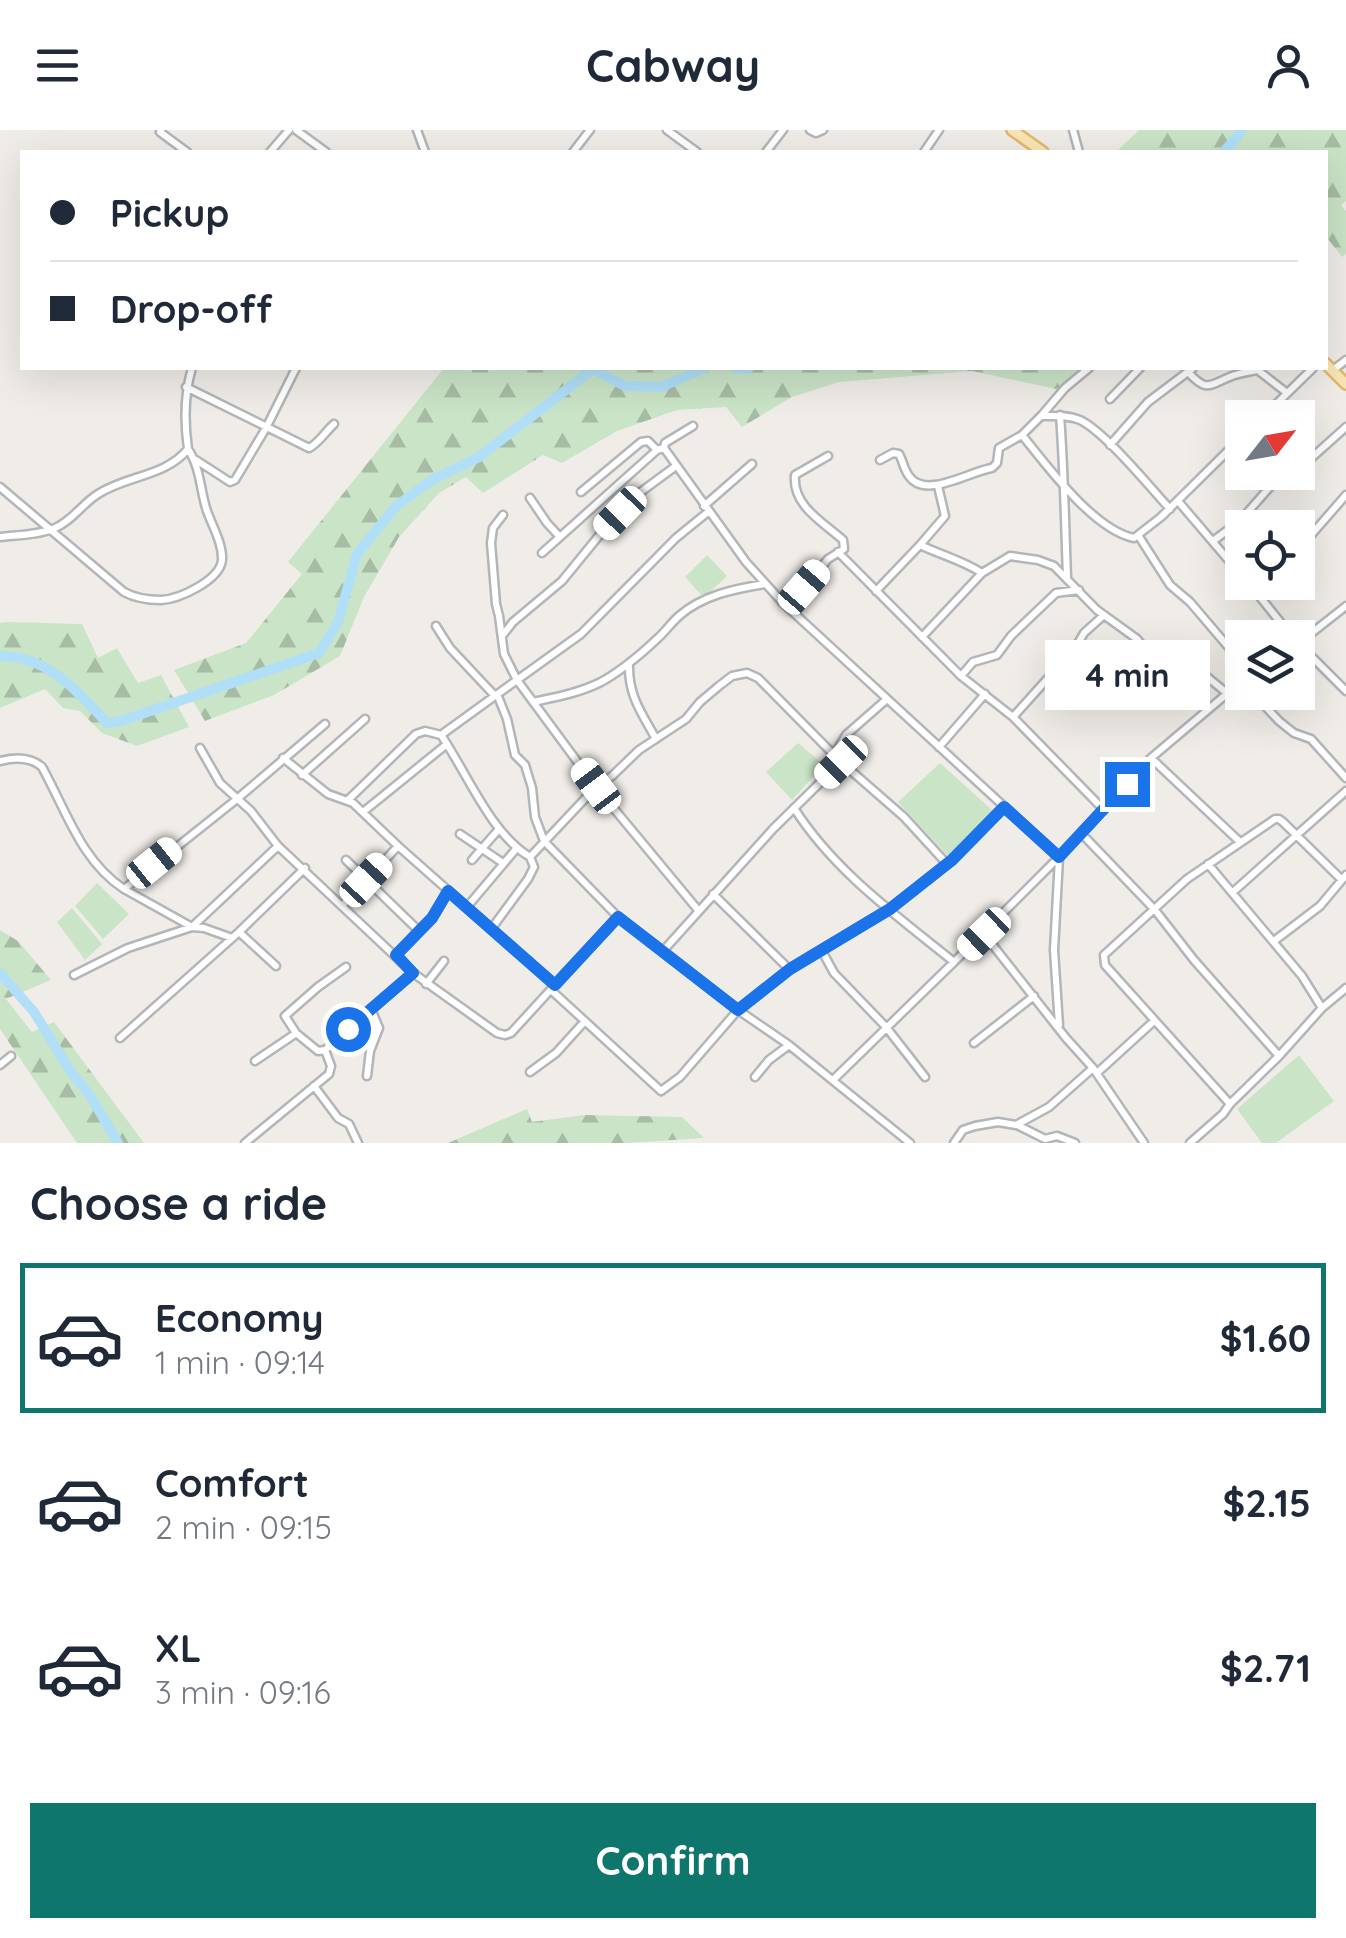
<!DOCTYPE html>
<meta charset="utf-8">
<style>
body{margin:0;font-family:Quicksand,sans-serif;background:#f2f2f3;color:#1f2937;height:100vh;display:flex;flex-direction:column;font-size:38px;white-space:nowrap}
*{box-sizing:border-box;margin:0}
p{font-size:32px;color:#747a83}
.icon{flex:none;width:55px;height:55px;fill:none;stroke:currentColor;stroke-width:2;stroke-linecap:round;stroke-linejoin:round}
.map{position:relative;height:1013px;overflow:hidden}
.side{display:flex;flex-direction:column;background:#fff;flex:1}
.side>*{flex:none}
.hud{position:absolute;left:20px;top:20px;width:1308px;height:220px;border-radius:0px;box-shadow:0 10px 40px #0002;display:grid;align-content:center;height:220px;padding:0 30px;background:#fff}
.needle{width:65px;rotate:59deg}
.fabs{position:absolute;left:1225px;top:270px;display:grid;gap:20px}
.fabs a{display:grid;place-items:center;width:90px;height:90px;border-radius:0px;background:#fff;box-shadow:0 10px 40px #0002;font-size:50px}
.end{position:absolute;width:45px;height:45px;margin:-22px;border:12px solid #1a73e8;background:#fff;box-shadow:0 0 0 5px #fff}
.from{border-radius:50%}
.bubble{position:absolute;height:70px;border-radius:0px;background:#fff;box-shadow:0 10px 40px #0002;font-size:32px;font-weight:700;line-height:70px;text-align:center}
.car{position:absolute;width:30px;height:60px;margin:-30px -15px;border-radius:12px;box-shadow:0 0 8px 2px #0007;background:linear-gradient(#fff 24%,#345 0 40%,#fff 0 76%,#345 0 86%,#fff 0)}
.hud b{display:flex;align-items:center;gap:35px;height:95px;font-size:38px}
.hud b+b{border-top:2px solid #e0e1e3}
.hud i{width:25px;height:25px;background:#1f2937}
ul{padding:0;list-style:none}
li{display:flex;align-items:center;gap:30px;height:150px;margin:0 20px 15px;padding:0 10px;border:5px solid transparent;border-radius:0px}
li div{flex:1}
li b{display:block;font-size:38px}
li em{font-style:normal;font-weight:700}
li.current{border-color:#0f766e}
li>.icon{width:90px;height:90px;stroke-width:1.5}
h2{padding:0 30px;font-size:45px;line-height:120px}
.button{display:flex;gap:20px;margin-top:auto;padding:20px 30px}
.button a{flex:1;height:115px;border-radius:0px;background:#0f766e;color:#fff;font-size:40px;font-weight:700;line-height:115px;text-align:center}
header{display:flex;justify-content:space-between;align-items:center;height:130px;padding:0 30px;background:#fff;font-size:45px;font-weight:700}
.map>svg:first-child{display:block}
.forest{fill:url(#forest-firs)}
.pitch{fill:#cae4c7}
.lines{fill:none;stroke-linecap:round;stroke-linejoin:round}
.river{stroke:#b0dff7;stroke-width:10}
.minor-casing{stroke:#b3b5b8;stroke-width:11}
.major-casing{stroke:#e5b76c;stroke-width:14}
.minor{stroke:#fff;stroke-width:6}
.major{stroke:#f8e6b5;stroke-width:9}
.route{stroke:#1a73e8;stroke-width:12}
</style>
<header><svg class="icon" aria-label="menu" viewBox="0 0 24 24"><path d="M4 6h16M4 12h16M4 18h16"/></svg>Cabway<svg class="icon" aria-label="person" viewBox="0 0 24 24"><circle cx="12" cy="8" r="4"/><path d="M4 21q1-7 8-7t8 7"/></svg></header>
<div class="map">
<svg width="1346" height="1013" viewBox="0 0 1346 1013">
<defs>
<pattern id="forest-firs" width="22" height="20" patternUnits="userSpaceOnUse" patternTransform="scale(2.5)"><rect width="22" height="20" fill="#cae4c7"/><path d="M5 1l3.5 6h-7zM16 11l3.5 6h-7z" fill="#a7bca5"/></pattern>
</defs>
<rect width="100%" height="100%" fill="#f0ede8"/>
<path class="forest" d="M1139,0H1346V71L1341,75L1346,81V124L1342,127L1328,109L1325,111V22H1116Z
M444,238H1091L1078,251L1056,259L972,241L839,252L792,267L742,297L726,277L677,280L617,301L562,333L543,325L483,363L466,347L439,363L399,407L364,467L340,526L274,565L205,591L174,540L246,513L302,444L288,432Z
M7,492L82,494L98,528L117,518L138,553L161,545L189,597L137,616L102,603L80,581L63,578L45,559L0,578V493Z
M0,800L18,811L51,850L6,869L32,902L54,892L144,1013H77L0,899Z
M527,979L532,992L584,985L682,987L704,1008L626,1013H448Z"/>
<path class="pitch" d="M707,425L727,446L704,468L685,447Z
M798,613L824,635L792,670L766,642Z
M940,633L992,680L950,728L898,672Z
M97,753L129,784L103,809L75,776Z
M72,778L102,814L85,830L57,792Z
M1299,925L1334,971L1276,1013H1262L1237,979Z"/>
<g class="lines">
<path class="river" d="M1224,22L1242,0
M735,238H749
M0,526C48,526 76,560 107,593L121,591L319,523L338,492L357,424L396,376L432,350L479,327L593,239L625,256L661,257L705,238
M0,843L34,882L69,939L91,967L118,1013"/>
<defs>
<path id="minor" d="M161,0L160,2L187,22
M296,0L326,22
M417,0L425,22
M667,0L697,22
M810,0L816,3L823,0
M1073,0L1079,22
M270,22L289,0
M573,22L590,0
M766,22L783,0
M924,22L939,0
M1255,238L1287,263
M1333,240L1346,230
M1188,242C1207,263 1209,255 1232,246C1240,243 1249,242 1257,240
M186,257L309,318C318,314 326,301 334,294
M1110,269L1140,238
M1042,285L1065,258L1089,238
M1060,285C1064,339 1065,393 1067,447
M1262,288L1313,238
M1022,305C1047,336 1094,400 1134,408L1161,387L1242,307
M1110,315L1148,272L1193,238
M664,318L746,432L783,473L1059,727L1151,628L1242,551
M196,330L230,352L235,350L266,298L296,238
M880,330L893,323L899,324C903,331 904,340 909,346C925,370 970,341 992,338L997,333L999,318L1022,305L1041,286C1054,286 1068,285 1080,290C1105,302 1149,356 1170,379
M1298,340L1346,297
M0,357L124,462C135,468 148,470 161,470C180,469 220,450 222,430C223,413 211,394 206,378C200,358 200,337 188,319
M581,362L641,312L648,311L657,320
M530,368L547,393L559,406
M1178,371L1242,446
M704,376L752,334
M503,385L493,398L491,413L496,474L499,486L504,524L517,550L581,504L676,408L708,382
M1138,405L1170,455L1190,472L1242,533
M0,407C17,405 39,405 55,398C72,391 82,374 98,364C127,345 165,347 188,319C184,291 184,265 192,238
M1213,411L1240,391L1276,350L1291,342
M920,415L945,386L938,356
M1298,420L1346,365
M838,422L961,546L1013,587L1103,679
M542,423L657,320L664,318L665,313L693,296
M1248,452L1293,508
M876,461L920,415C941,425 962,430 982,443
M783,473L799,464L828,429L844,419L843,410C823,392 792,376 795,345L828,326
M436,496L450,518L495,566
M502,506L513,492L562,451L602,402L638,364L676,336
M922,507L982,443L1010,426L1038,430L1054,436L1097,480L1137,509L1154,530H1165L1176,519L1187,517L1196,524L1200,541L1228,564
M1298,513L1346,561
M1299,513L1346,476
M629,534C628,565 641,582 656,609
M961,546L973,532L997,525L1011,506L1056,463L1079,460
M1252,562L1279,591L1294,603L1311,609L1346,648
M497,564L507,589L515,625L525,635L532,658L535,687L544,711L618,787L663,821
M533,572C556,567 579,563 601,552C621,541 640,525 657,509C665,502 671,493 679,486C703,465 734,459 765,454
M1013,587L1076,517L1084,503L1104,485
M441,605L517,550L596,657L698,780
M939,617L985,564
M200,618L220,653L251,681L278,716L413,843L497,903L505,905L511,903L555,855
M834,625L846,605L887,569
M283,628L328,664L353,673L398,716L555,855L618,787
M1151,628L1240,712
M0,631C15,627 30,626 42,637C66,680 81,731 124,759
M841,632L773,699L663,821L738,880L789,915L910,1013
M302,645L365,589
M348,670L416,604L425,601L441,605C467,643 491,704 530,727
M794,678C834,741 897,786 954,832L1059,727
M363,682L447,614
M1081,703L1155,780L1194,830L1279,926L1322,878L1346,858
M460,704L503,733
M1059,728L1054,820L1059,895
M346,730L419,801
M472,730L499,699
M1208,734L1302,846L1322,878
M1233,762L1346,661
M713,764L789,839L889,779L952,730L1004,677
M343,775L398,716
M467,777L516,719
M492,798L528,749L534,737L530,727L596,657L612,646L639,620L686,589L700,572L719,556L732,546L747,543L758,548L841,632L904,687L947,734
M239,802L276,836
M984,804L1066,908L1093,938L1144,1013
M232,808L204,798L192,797L124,759L237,669L325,594
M1274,811L1320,776L1346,745
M822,821L834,843L886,897L925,947
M396,825L433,787L448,761
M346,837L318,857L285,886L296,903L318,921L325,920L413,843
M74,845L128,818L192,797L278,716
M426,854L444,831
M551,860L661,961L680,947L738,880L789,839
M120,908L239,802L305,738
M974,913L1034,866
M1279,926L1230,974L1105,835L1104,825L1187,749L1275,689H1279L1283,692L1341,749
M255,931L295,904
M0,935L11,926
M530,942L556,923L585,891
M1097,943L1154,891
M367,946L370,921L379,898L371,879
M755,947L769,930L789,915
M833,950L954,832
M314,956L338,988L349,994L358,1013
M1017,995L1045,1009L1057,1006L1075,1013
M245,1013L329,944L331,936L325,920
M954,1013L963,1000L975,996L998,992L1016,995L1049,977L1093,938
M1190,1013L1223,984L1230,974"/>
<path id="major" d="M1012,0L1043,22
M1325,233L1346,254"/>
</defs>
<use href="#minor" class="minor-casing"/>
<use href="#major" class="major-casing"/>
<use href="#minor" class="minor"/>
<use href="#major" class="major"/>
</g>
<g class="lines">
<path class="route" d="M348,899L413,843L396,825L432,788L448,761L555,855L618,787L738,880L790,839L890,779L952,730L1004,677L1059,727L1127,654"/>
</g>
</svg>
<div class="fabs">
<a><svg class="needle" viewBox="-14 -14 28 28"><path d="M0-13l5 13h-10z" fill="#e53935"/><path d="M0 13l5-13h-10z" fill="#747a83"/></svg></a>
<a><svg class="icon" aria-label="locate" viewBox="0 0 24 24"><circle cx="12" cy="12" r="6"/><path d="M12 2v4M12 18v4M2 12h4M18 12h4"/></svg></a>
<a><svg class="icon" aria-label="layers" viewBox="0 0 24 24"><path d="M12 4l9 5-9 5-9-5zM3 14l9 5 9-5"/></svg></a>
</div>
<i class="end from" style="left:348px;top:899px"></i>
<i class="end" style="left:1127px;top:654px"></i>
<div class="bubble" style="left:1045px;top:510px;width:165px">4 min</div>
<i class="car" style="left:620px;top:383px;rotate:224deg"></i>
<i class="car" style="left:804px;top:457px;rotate:41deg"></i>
<i class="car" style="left:841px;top:632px;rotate:225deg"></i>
<i class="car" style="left:596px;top:656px;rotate:323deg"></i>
<i class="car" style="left:154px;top:733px;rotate:51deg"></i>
<i class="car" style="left:366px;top:750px;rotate:43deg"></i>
<i class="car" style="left:984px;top:804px;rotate:226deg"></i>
<div class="hud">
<b><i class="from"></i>Pickup</b>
<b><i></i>Drop-off</b>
</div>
</div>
<section class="side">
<h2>Choose a ride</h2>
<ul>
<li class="current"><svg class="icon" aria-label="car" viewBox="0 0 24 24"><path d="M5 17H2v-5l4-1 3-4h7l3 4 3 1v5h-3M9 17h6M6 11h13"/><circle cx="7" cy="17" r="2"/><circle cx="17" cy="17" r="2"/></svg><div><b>Economy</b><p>1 min · 09:14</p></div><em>$1.60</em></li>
<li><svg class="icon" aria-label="car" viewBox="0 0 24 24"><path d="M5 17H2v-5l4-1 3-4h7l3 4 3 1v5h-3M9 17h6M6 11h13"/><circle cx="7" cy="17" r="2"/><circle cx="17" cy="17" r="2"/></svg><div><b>Comfort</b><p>2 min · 09:15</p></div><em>$2.15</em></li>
<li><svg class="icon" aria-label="car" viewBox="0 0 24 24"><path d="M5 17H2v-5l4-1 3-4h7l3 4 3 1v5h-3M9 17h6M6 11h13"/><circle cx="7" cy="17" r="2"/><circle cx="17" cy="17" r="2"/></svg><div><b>XL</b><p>3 min · 09:16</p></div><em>$2.71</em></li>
</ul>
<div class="button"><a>Confirm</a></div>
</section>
